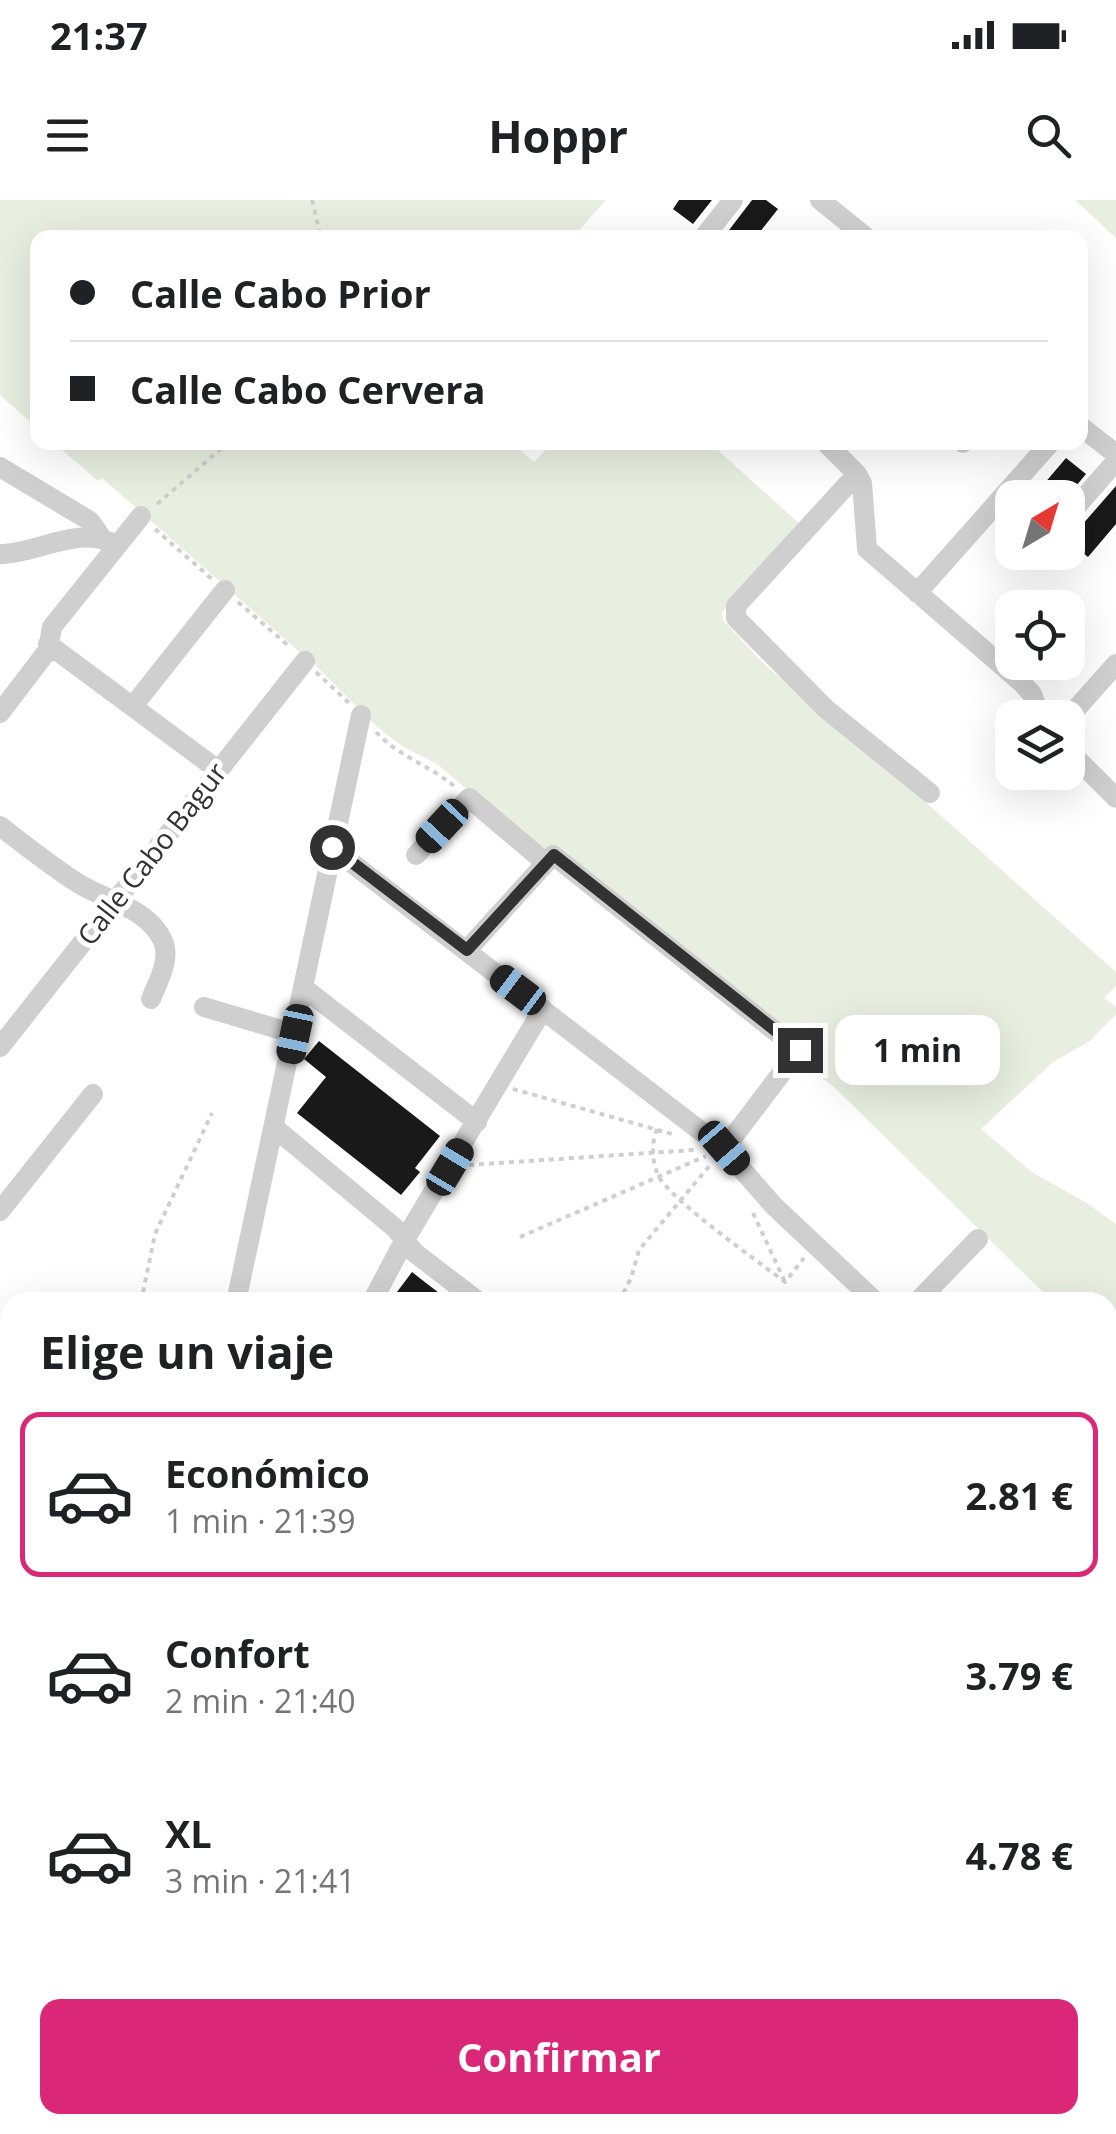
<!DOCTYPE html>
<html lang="es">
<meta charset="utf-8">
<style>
body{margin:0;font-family:"Open Sans",sans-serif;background:#f6f6f6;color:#202124;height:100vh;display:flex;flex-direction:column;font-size:38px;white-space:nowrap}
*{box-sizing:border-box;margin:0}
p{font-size:32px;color:#757577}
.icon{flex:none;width:55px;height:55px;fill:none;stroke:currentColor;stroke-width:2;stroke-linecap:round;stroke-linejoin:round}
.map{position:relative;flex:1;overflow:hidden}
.details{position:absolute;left:0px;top:1092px;width:1118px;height:842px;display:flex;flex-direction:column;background:#fff;border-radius:30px 30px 0 0;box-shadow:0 10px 40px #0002}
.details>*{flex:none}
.guide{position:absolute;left:30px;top:30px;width:1058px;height:220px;border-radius:20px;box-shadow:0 10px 40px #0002;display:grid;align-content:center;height:220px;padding:0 40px;background:#fff}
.needle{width:65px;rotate:38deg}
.tools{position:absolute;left:995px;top:280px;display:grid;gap:20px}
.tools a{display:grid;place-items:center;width:90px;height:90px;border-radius:20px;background:#fff;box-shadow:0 10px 40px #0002;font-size:50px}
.end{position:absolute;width:45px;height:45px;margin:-22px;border:12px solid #323232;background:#fff;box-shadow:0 0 0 5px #fff}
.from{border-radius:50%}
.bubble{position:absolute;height:70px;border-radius:20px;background:#fff;box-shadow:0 10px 40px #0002;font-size:32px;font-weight:700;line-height:70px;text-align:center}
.car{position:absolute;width:30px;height:60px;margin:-30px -15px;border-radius:12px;box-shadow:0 0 8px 2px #0007;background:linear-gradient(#222 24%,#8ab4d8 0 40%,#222 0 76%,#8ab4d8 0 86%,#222 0)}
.guide b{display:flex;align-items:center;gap:35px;height:95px;font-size:38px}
.guide b+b{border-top:2px solid #e0e0e0}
.guide i{width:25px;height:25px;background:#202124}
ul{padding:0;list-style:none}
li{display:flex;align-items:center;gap:30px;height:165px;margin:0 20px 15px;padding:0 20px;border:5px solid transparent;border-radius:20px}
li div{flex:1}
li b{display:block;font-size:38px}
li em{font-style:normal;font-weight:700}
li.on{border-color:#db2777}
li>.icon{width:90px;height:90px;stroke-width:1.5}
h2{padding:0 40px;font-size:45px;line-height:120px}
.action{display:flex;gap:20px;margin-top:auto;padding:20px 40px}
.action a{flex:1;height:115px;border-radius:20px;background:#db2777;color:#fff;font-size:40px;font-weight:700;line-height:115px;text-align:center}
.status{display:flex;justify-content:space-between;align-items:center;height:70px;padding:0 50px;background:#fff;direction:ltr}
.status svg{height:28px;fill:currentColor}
header{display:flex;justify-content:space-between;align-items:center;height:130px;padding:0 40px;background:#fff;font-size:45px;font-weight:700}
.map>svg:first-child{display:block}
.green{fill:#e8efe0}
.building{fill:#191919}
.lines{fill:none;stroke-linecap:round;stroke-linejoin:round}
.path{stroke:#cfcfcf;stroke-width:4;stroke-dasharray:5 5;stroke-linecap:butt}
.service{stroke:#cfcfcf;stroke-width:10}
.minor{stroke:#cfcfcf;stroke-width:20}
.tertiary{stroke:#cfcfcf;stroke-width:25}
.route{stroke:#323232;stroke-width:12}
.labels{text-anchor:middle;stroke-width:10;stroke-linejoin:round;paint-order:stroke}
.street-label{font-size:28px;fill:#323232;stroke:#fff}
</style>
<div class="status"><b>21:37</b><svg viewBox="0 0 49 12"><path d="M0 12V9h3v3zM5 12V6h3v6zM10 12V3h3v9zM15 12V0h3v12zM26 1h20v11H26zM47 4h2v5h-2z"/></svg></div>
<header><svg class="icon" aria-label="menu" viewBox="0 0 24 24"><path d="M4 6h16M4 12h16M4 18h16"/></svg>Hoppr<svg class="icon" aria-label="search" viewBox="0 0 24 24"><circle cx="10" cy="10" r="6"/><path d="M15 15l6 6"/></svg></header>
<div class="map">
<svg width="1116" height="1934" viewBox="0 0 1116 1934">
<rect width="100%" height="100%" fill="#fff"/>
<path class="green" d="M0,0H606L573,37L38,38L37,228L0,195Z
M1075,0H1116V38Z
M511,242L534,262L552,243H710L801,325L729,404L722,413L723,420L763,463L901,580L1116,772V786L1104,798L1116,807V814L1090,841L1053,862L981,929L1033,973L1087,1003L1116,1024V1132L1108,1141V1102H1053L834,887L805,866L814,851L551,645L543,653L437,564L402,546L376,526L319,469L102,278L98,281L54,243Z"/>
<path class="building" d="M679,0H712L693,24L673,9Z
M752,0H766L778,9L755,38H723Z
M1066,258L1086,274L1066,298H1032Z
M1116,286V324L1088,357L1068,341Z
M319,841L440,936L415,968L420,972L401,995L297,913L326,877L304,859Z
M412,1072L426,1083L451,1102H402L394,1096Z"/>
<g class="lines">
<path class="path" d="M312,0L321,38
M157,304L229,242
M155,329L212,379
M238,402L291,448
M316,472L349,503
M376,532C398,556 429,565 454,586
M513,889L672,934
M657,929C651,943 652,961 658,975C669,999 759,1062 785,1082L804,1058
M469,965L694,950
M753,1013L785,1082
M520,1037L706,956
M141,1102L155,1034L212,913
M619,1102L631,1078L639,1050L711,964"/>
<path class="service" d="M0,1467L10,1456
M909,1934L920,1925"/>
<path class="minor" d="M820,0L867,38
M704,37L733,0
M1080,226L1116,254
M825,242L857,274L862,283L867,349L1022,483L1032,494L1041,518
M963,243L964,242
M0,267L90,321L102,338
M857,274L736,406V418L826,509L930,593
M1068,316L1116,261
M0,354C35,354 76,327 110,342
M917,393L1051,242
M48,444L218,570
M133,506L225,390
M0,513L48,450L52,427L141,316
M1068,518L1116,464
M1068,550L1116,598
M0,626C26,646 53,668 81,685C108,701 149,709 163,741C171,760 158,781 151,799
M331,647L724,949L799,850L553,655L467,750
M416,655L469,598L546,663
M305,789L477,922
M204,807L295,834
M0,847L305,461
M276,929L395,1028L415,1053L479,1102
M724,949L774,1006L876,1102
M0,1011L93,894
M236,1102L361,515
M372,1102L404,1041L543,809
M917,1102L978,1039
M0,1196L10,1203
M0,1297L10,1305
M1108,1323L1116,1317
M1108,1336L1116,1343
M1108,1491L1116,1485
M0,1524L10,1532
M0,1775L10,1783
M1108,1859L1116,1856
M1108,1888L1116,1898
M179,1925L189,1934
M670,1925L677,1934
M948,1925L955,1934
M302,1934L318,1925
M727,1934L738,1925"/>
<path class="tertiary" d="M1108,1159L1116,1150
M60,1934L67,1925"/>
</g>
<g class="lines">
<path class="route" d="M332,647L467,750L554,655L800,850"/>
</g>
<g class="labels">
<g class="street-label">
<text transform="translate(152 654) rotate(-52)" y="10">Calle Cabo Bagur</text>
</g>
</g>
</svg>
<div class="tools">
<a><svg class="needle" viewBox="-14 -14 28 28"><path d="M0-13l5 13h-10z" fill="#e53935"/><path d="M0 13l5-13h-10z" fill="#757577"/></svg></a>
<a><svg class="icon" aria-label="locate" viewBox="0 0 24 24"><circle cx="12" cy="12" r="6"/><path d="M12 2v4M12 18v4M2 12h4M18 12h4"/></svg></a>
<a><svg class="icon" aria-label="layers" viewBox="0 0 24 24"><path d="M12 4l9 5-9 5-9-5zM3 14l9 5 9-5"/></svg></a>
</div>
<i class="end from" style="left:332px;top:647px"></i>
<i class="end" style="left:800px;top:850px"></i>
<div class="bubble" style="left:835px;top:815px;width:165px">1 min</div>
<i class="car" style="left:442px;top:626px;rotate:223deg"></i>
<i class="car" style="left:518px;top:790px;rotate:307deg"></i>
<i class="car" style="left:295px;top:834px;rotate:192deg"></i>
<i class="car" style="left:724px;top:948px;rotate:139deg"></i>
<i class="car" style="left:450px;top:967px;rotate:31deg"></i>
<div class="guide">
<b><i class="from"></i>Calle Cabo Prior</b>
<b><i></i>Calle Cabo Cervera</b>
</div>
<section class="details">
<h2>Elige un viaje</h2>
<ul>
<li class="on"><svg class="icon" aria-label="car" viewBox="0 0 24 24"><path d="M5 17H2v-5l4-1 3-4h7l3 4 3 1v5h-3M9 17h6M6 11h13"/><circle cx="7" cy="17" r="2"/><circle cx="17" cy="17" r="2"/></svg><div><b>Económico</b><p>1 min · 21:39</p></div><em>2.81 €</em></li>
<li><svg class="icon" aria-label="car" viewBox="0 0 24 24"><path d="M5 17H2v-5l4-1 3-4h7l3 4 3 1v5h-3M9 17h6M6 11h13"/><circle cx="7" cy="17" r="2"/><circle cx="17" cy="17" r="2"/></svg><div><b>Confort</b><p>2 min · 21:40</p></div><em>3.79 €</em></li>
<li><svg class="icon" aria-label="car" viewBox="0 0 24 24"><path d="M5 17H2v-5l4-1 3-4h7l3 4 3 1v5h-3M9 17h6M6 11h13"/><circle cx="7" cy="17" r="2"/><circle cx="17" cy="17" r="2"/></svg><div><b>XL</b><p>3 min · 21:41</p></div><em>4.78 €</em></li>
</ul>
<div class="action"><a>Confirmar</a></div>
</section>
</div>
